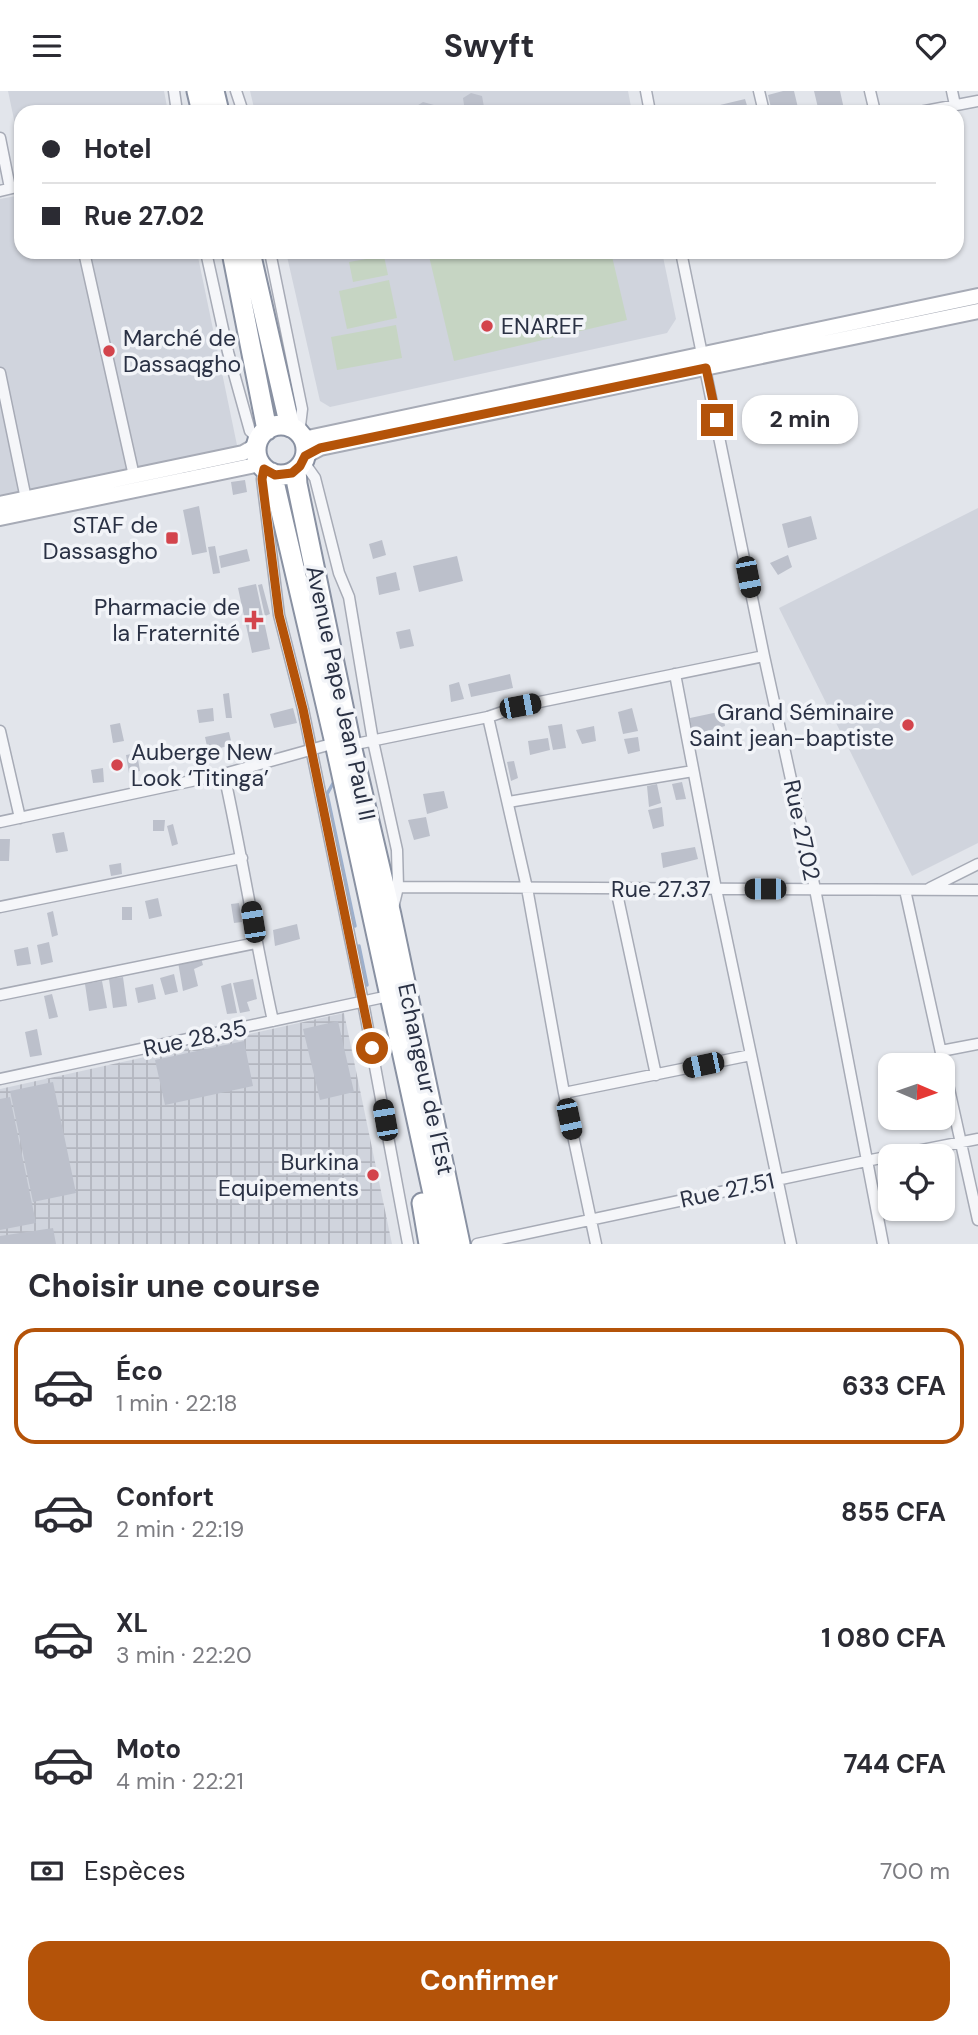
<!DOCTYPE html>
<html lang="fr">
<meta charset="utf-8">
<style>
body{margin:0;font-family:"DM Sans",sans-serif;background:#f2f2f3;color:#2b2b33;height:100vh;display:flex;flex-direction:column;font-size:26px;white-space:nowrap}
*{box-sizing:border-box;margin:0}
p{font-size:23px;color:#7c7c81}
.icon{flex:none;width:38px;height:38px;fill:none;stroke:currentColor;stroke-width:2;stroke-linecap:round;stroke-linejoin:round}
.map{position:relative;height:1153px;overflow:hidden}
.drawer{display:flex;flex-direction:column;background:#fff;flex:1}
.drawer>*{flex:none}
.guide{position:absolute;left:14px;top:14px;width:950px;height:154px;border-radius:21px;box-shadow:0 2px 5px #0004;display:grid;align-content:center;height:154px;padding:0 28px;background:#fff}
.needle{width:46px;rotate:92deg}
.tools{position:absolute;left:878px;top:962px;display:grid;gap:14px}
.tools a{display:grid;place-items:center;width:77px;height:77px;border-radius:14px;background:#fff;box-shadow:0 2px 5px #0004;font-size:35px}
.end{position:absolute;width:32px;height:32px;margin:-16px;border:9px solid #b45309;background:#fff;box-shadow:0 0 0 4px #fff}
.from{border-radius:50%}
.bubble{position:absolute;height:49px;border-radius:21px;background:#fff;box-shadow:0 2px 5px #0004;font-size:23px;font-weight:700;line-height:49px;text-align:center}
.car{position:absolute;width:21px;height:42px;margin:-21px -10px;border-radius:9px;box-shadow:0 0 5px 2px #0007;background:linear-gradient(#222 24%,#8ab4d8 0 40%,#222 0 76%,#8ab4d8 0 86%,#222 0)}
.guide b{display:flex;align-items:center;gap:24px;height:66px;font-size:26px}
.guide b+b{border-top:2px solid #e1e1e2}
.guide i{width:18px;height:18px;background:#2b2b33}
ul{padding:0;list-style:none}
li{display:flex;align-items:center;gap:21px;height:116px;margin:0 14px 10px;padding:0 14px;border:4px solid transparent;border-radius:21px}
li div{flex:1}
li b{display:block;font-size:26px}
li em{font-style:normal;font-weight:700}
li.selected{border-color:#b45309}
li>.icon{width:63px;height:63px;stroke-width:1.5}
h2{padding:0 28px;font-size:32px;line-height:84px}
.pay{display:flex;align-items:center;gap:18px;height:77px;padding:0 28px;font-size:26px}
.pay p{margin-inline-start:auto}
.cta{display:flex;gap:14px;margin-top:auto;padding:14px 28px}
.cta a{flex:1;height:80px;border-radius:21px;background:#b45309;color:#fff;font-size:28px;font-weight:700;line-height:80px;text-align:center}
header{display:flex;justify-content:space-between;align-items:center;height:91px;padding:0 28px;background:#fff;font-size:32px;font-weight:700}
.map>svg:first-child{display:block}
.built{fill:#d0d4dd}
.industrial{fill:url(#industrial-grid)}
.grass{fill:#c6d5c3}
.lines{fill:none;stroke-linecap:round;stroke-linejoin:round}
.stream{stroke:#9cafcc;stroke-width:3.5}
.building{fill:#bcc0cb}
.street-casing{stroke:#a7abb6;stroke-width:13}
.secondary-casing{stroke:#a7abb6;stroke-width:18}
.highway-casing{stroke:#8991a2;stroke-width:23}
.street{stroke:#f5f6f9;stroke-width:10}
.secondary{stroke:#fff;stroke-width:14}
.highway{stroke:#fff;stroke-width:19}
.route{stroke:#b45309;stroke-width:9}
.poi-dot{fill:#d3444c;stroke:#f2f4f8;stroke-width:2.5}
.labels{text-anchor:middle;stroke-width:7;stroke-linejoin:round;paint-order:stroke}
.poi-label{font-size:23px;fill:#2a3144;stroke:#f2f4f8;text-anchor:end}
.street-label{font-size:23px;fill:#2a3144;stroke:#f2f4f8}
</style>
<header><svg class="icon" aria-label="menu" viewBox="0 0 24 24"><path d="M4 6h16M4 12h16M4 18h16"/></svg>Swyft<svg class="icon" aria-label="heart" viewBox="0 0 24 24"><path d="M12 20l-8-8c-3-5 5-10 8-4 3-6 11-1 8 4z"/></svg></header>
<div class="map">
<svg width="978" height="1153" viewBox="0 0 978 1153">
<defs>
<pattern id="industrial-grid" width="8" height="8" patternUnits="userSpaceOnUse" patternTransform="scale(1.75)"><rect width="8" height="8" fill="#d0d4dd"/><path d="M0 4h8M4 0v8" fill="none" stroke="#b3b6bf"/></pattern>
</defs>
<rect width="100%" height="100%" fill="#e2e5eb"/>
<path class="built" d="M8,0H164L168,21H21V62Z
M250,0H628L632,21H255Z
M21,104V161H197L238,359L0,409V108Z
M286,161H662L676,228L667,242L330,316L320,310Z
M978,417V752L912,785L779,517Z"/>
<path class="industrial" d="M344,922L392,1153H0V998Z"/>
<path class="grass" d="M428,161H611L627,229L454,270Z
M384,165L388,184L353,191L349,171Z
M389,189L397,227L347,238L339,200Z
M396,234L402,267L337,279L331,246Z"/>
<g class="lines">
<path class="stream" d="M335,689L327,703L355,835
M359,855L367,894"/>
</g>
<path class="building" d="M783,0H794L799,21H772L768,4Z
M814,0H840L844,18L819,21Z
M471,2L482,5L484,16L480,19L482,21H465L463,7Z
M745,8L749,21H722L720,14Z
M423,11L434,14L435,21H416L415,16Z
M245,389L247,401L233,404L231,391Z
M199,415L207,461L192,464L183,419Z
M811,425L817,448L788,457L782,433Z
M382,449L386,464L373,468L369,453Z
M215,455L220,482L213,483L208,456Z
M247,458L250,470L221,477L219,465Z
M788,464L792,476L778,484L770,472Z
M457,465L463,490L419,501L413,475Z
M396,481L400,499L379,504L376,486Z
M256,493L270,558L252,562L238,497Z
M262,493L270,523L265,525L258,494Z
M410,538L414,555L400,558L396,541Z
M510,583L513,597L471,606L468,593Z
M459,591L464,608L451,611L449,594Z
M229,602L232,627H226L223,603Z
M213,617L214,630L199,632L197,619Z
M293,617L297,632L274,637L270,623Z
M632,617L638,640L623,643L618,621Z
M723,620L725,635L693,644L690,627Z
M120,632L124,650L113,652L110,634Z
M562,633L566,657L553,659L548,635Z
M594,635L596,650L582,653L576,639Z
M229,641L232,654L208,660L205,646Z
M638,646L640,660L628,663L624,648Z
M548,647L550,659L530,664L528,650Z
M137,662L140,680L129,682L126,664Z
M514,670L518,687L511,690L507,671Z
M103,677L104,691L93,692L91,679Z
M682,691L686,708L676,709L672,693Z
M657,693L661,712L649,716L647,695Z
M444,700L448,717L427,723L423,703Z
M662,716L664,735L653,738L648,719Z
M426,726L430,745L414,749L408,729Z
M153,729H165L164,740H153Z
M173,733L178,753L172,755L167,735Z
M64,741L68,760L56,762L52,743Z
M0,748H10L9,770H0Z
M695,756L698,768L663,777L661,762Z
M121,772L122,783L111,785L109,774Z
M158,807L162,825L149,828L145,810Z
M239,812L242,831L234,832L231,813Z
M122,816H132V829H122Z
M53,820L58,844L52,846L47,822Z
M297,833L300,848L275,855L273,839Z
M49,851L53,871L41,874L37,854Z
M28,856L31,873L17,875L14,859Z
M201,867L203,874L194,878L198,895L183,900L178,871Z
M174,883L178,901L165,904L160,887Z
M123,886L127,915L113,917L109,888Z
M253,888L257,908L247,911L250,920L240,922L233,892Z
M102,890L107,917L89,920L85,893Z
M231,892L237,922L227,923L221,895Z
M153,893L156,908L138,912L135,897Z
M52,903L58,926L49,928L44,905Z
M338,930L354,1001L320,1009L303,938Z
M37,938L42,964L30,966L25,941Z
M244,950L253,995L165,1014L155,969Z
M53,991L76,1102L33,1111L10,1000Z
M10,1006L36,1132L0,1139V1008Z
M53,1137L56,1153H0V1145Z"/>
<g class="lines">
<defs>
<path id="street" d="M174,0L177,21
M236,0L243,21
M646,0L650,21
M759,0L764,21
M870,0L875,21
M952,0L955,14
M920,21L978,10
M0,47L10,97
M0,100L21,95
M84,161L134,385
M206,161L228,261L250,340L259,348
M270,161L302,318L299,343
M681,161L764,565L815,798L883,1153
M0,282L26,408
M303,370L315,387L339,482L349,506L373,650L397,759L398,796L393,817
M264,378L262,388L279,524L303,618L363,911L408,1153
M675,583L716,798L791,1153
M488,626L527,797L564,1002L596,1153
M0,640L20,727
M351,654L488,626L520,615L764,565
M224,683C242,765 255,848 273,930
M508,711L693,680
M0,731L224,683L335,652
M930,797L978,773
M616,798L656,984
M385,799L398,796L978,799
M905,799L978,1129
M0,816L242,767
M0,904L256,852
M941,960L978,953
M0,988L389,905
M564,1002L751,964
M477,1153L866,1070L978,1048"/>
<path id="secondary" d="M303,348L978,205
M305,365L320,357L978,220
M0,413L243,362L257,354
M0,427L260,373"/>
<path id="highway" d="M197,0L202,21
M214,0L219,21
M232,161L267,339
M250,161L290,336
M256 359a25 25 0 1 1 50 0a25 25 0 1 1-50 0Z
M296,379L297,393L351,654L391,824L460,1153
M272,382L335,652L444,1153
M422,1112L429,1153"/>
</defs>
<use href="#street" class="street-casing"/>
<use href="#secondary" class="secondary-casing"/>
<use href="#highway" class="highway-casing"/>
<use href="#street" class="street"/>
<use href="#secondary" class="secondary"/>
<use href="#highway" class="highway"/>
</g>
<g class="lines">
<path class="route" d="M372,957L303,618L279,524L262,388L264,378L275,384L292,382L300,375L305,365L320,357L706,277L717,329"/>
</g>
<g class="poi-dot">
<circle cx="487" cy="235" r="7"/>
<circle cx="109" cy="260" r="7"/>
<rect x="165" y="440" width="14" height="14" rx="3.5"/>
<path d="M250.5 518.5h7v7h7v7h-7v7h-7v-7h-7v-7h7z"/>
<circle cx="908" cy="634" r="7"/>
<circle cx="117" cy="674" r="7"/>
<circle cx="373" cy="1084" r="7"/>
</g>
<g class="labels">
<g class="poi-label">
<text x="501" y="243" text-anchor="start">ENAREF</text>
<text x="123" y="255" text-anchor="start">Marché de<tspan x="123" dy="26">Dassaqgho</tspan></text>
<text x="158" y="442">STAF de<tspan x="158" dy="26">Dassasgho</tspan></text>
<text x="240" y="524">Pharmacie de<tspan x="240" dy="26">la Fraternité</tspan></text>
<text x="894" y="629">Grand Séminaire<tspan x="894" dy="26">Saint jean-baptiste</tspan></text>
<text x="131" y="669" text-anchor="start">Auberge New<tspan x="131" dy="26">Look ‘Titinga’</tspan></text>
<text x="359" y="1079">Burkina<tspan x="359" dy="26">Equipements</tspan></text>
</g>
<g class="street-label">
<text transform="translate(341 602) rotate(78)" y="8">Avenue Pape Jean Paul II</text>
<text transform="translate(802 739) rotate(78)" y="8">Rue 27.02</text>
<text x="661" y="806">Rue 27.37</text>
<text transform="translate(195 947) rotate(-12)" y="8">Rue 28.35</text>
<text transform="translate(426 988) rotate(78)" y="8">Echangeur de l´Est</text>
<text transform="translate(727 1099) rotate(-12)" y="8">Rue 27.51</text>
</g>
</g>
</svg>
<div class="tools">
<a><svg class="needle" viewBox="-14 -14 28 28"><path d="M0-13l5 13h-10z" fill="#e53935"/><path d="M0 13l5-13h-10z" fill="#7c7c81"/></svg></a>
<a><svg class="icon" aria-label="locate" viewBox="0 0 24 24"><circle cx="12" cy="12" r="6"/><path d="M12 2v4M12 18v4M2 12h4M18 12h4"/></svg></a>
</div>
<i class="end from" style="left:372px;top:957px"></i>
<i class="end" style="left:717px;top:329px"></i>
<div class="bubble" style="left:742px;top:304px;width:116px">2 min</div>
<i class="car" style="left:748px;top:486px;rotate:169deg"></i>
<i class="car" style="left:520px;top:615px;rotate:79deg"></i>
<i class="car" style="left:765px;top:798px;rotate:270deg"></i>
<i class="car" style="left:253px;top:831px;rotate:351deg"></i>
<i class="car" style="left:703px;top:974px;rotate:258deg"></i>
<i class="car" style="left:569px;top:1028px;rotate:168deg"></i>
<i class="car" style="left:385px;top:1029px;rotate:350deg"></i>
<div class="guide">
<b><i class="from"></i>Hotel</b>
<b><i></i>Rue 27.02</b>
</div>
</div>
<section class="drawer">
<h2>Choisir une course</h2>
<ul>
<li class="selected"><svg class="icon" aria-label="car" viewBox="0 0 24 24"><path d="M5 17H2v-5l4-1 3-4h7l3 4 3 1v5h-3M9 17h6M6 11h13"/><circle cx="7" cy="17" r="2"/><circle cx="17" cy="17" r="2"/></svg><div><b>Éco</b><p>1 min · 22:18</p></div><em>633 CFA</em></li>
<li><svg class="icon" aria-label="car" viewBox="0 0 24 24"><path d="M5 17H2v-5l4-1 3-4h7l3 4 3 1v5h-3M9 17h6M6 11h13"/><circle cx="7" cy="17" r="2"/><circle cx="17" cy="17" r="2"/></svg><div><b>Confort</b><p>2 min · 22:19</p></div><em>855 CFA</em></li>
<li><svg class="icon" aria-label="car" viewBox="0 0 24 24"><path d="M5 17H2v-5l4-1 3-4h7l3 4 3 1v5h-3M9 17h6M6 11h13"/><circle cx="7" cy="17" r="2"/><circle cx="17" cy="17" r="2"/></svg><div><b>XL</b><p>3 min · 22:20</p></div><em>1 080 CFA</em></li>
<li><svg class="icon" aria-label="car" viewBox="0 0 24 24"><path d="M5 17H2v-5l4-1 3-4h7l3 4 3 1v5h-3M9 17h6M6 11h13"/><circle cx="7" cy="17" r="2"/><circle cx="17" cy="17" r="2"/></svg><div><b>Moto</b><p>4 min · 22:21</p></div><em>744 CFA</em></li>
</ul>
<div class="pay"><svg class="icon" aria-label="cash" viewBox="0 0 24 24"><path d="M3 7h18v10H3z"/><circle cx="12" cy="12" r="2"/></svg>Espèces<p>700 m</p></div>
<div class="cta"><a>Confirmer</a></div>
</section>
